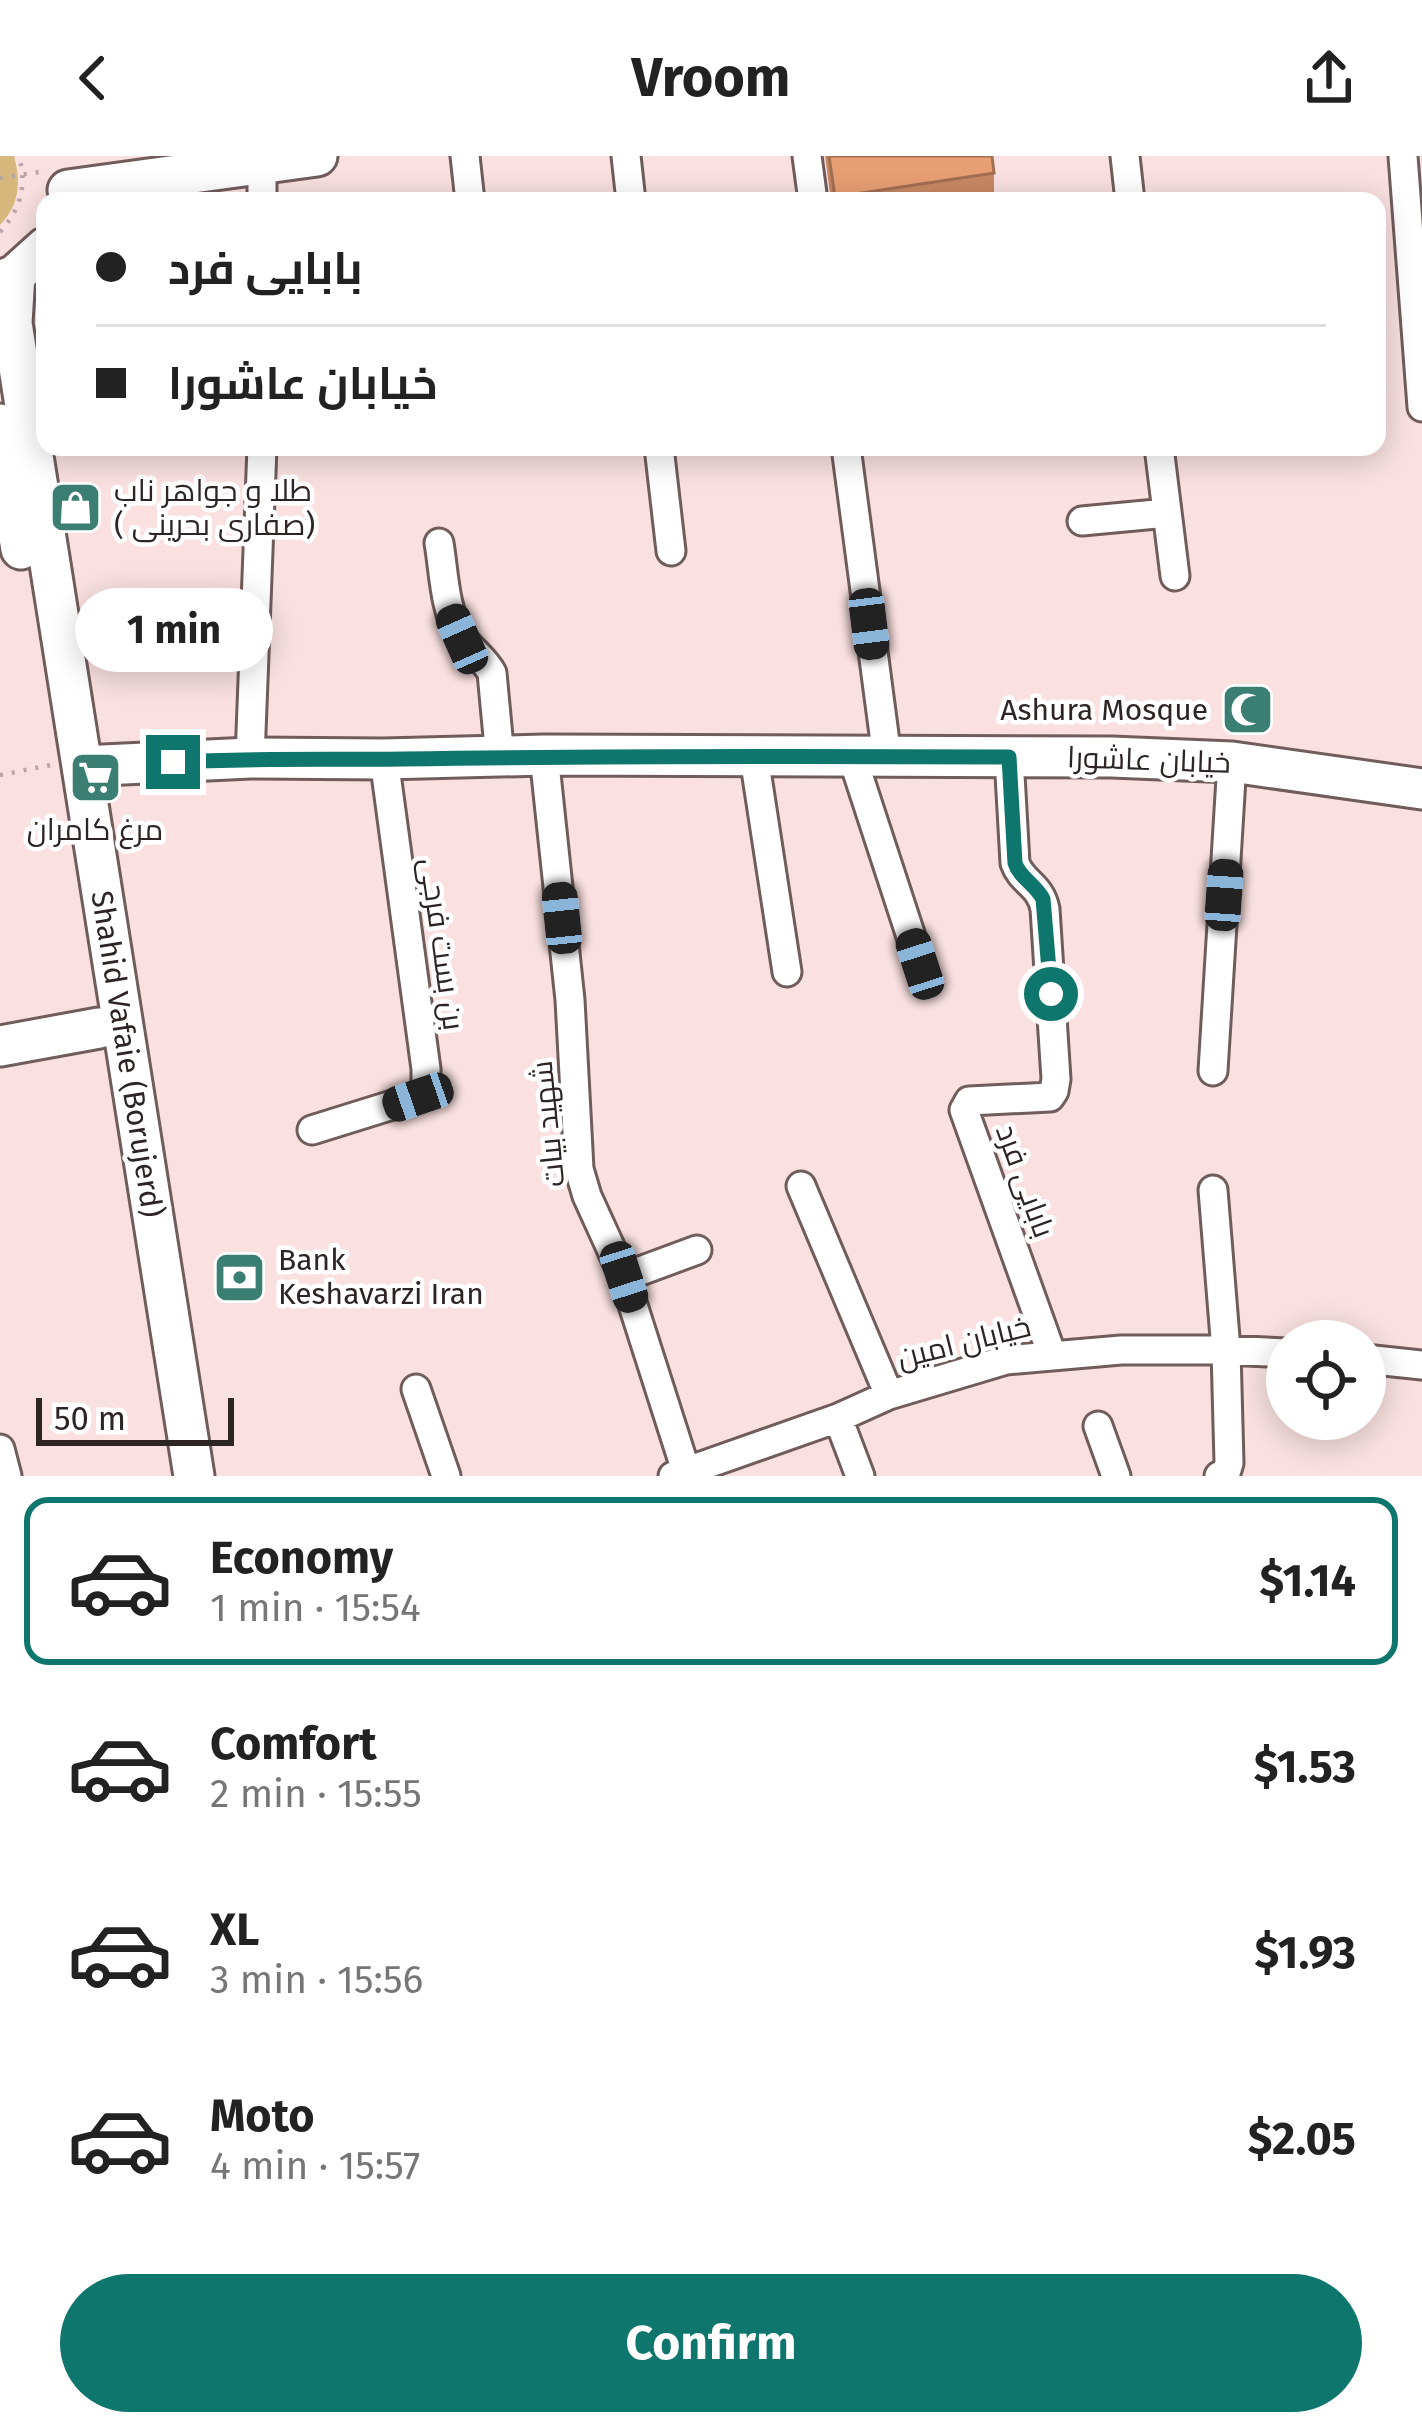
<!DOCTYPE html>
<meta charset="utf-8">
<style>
body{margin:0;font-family:"Fira Sans",Cairo,sans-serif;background:#f2f2f2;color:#222;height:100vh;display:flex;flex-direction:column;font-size:45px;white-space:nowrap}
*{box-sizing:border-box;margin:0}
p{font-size:39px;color:#767676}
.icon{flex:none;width:66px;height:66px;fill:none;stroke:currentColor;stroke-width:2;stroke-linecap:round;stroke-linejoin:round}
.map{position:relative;height:1320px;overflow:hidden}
.drawer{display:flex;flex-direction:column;background:#fff;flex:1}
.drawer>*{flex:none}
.banner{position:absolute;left:36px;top:36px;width:1350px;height:264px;border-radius:24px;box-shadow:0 6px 30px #0003;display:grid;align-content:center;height:264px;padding:0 60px;background:#fff}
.buttons{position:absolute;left:1266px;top:1164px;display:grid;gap:24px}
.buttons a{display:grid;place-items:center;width:120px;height:120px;border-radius:50%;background:#fff;box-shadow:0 6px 30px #0003;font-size:60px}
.scale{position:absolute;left:36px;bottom:30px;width:198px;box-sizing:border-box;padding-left:12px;border:6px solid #2d2424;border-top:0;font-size:33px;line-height:42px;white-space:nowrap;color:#2d2424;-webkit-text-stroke:9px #fff;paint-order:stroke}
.end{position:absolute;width:54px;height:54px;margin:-27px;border:15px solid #0f766e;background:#fff;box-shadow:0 0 0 6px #fff}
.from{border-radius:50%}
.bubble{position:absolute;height:84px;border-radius:42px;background:#fff;box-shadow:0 6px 30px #0003;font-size:39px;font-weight:700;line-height:84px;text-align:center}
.car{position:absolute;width:36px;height:72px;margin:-36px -18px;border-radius:15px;box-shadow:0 0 9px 3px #0007;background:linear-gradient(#222 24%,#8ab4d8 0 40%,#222 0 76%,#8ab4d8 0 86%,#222 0)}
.banner b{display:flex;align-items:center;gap:42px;height:114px;font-size:45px}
.banner b+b{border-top:3px solid #e0e0e0}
.banner i{width:30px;height:30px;background:#222}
ul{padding:21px 0 0;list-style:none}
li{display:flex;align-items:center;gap:36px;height:168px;margin:0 24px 18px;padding:0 36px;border:6px solid transparent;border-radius:24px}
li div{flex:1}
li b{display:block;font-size:45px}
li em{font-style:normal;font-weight:700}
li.on{border-color:#0f766e}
li>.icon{width:108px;height:108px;stroke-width:1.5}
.action{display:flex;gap:24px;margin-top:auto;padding:24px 60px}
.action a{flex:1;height:138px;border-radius:72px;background:#0f766e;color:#fff;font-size:48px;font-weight:700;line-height:138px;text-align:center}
header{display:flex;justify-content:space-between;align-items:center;height:156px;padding:0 60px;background:#fff;font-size:54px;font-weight:700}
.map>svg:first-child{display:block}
.green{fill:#d7b87c}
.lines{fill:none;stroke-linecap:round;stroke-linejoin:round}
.street-casing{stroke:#715c5c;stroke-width:33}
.secondary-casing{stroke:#715c5c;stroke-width:45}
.path{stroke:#baa5a5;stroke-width:4.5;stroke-dasharray:3 9;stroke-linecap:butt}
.street{stroke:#fff;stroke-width:27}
.secondary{stroke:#fff;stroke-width:39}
.wall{fill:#c88964}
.building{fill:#e99f74;stroke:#a36f51;stroke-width:3}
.route{stroke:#0f766e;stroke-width:15}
.labels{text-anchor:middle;stroke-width:9;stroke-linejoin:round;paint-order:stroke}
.poi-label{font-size:30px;fill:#2d2424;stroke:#fff;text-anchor:start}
.street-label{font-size:30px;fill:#2d2424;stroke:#fff}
</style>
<header><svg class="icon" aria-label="back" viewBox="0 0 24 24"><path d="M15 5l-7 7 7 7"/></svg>Vroom<svg class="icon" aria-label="share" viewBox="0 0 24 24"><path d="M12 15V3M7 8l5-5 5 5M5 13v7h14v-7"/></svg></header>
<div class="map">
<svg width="1422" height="1320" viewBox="0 0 1422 1320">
<rect width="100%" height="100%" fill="#fae0e0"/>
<path class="green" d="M0,0H14C21,26 20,48 0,69Z"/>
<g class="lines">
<defs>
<path id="street" d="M465,0L470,45
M626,0L631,45
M807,0L813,45
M1125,0L1130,45
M1403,0L1422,251
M262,45V8
M659,291L671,395
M846,291L887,601
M1159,291L1175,420
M1082,365L1167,357
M439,387C444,416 444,454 461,480C470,494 484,502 492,517L500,602
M544,599L570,844L579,1013L587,1040L624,1121L686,1315
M852,600L920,808
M754,601L787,816
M1009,601L1015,707C1022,727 1040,728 1045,753L1056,923L1054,935L1050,941L969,945L964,954L1052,1199
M250,602L262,291
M1213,915L1232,606
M312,974L418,941L426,931V913L384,603
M801,1030L889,1239
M1213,1034L1226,1194L1229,1307L1226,1317L1219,1320
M624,1121L697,1094
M1365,1203L1422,1209
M416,1233L446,1320
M838,1262L860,1320
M1098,1270L1116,1320
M0,1293L7,1320
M673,1320L838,1262L889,1239L1006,1204L1121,1194H1226L1287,1197"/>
<path id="secondary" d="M68,34L317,0
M15,119L12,167L194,1320
M0,125L15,119L45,92
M0,268L21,393
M82,610L250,602L384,603L544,599L1112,601L1232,606L1422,633
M0,890L99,872"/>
</defs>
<use href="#street" class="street-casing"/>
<use href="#secondary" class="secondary-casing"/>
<path class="path" d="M0,22L39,16
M0,76C21,52 27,31 19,0
M0,619L51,609"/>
<use href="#street" class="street"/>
<use href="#secondary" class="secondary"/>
</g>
<path class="wall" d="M825,0H992L994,17V45H831Z"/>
<path class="building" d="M829,0H992L994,17L835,41Z"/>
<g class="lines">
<path class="route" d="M173,606C250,602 326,604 403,603C605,600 807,600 1009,601L1015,707C1019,721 1036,729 1043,743L1051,838"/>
</g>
<defs>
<symbol id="shop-square" viewBox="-11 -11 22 22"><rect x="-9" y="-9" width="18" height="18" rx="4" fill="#3b7f73" stroke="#fff"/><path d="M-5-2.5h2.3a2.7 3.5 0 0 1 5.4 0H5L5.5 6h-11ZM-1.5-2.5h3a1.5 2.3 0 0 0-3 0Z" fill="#fff"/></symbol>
<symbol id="mosque-square" viewBox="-11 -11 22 22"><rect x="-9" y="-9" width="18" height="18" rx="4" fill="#3b7f73" stroke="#fff"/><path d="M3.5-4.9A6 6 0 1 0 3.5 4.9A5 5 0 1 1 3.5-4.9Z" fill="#fff"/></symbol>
<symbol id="supermarket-square" viewBox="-11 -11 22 22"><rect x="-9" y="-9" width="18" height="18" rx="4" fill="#3b7f73" stroke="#fff"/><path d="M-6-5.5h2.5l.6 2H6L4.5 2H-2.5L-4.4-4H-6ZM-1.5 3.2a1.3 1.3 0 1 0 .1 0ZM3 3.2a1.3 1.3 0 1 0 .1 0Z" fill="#fff"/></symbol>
<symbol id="bank-square" viewBox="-11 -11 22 22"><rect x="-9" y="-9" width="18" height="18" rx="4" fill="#3b7f73" stroke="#fff"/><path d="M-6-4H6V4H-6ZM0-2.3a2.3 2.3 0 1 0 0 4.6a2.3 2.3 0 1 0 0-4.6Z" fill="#fff"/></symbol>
</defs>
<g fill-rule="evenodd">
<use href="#shop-square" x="46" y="322" width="59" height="59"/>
<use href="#mosque-square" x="1218" y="524" width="59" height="59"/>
<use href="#supermarket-square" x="66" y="592" width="59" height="59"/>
<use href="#bank-square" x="210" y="1092" width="59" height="59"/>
</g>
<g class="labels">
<g class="poi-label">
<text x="114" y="345">طلا و جواهر ناب<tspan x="114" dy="34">( صفاری بحرینی)</tspan></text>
<text x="1208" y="564" text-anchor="end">Ashura Mosque</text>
<text x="95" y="684" text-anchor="middle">مرغ کامران</text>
<text x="278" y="1114">Bank<tspan x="278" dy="34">Keshavarzi Iran</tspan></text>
</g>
<g class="street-label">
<text transform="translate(1149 604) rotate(2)" y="10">خیابان عاشورا</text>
<text transform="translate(442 788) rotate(82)" y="10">بن بست فرجی</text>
<text transform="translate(127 898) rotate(81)" y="10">Shahid Vafaie (Borujerd)</text>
<text transform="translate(548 968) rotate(-96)" y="10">شهید بیات</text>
<text transform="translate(1025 1025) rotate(70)" y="10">بابایی فرد</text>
<text transform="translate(964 1186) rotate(-14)" y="10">خیابان امین</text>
</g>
</g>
</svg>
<div class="buttons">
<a><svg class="icon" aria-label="locate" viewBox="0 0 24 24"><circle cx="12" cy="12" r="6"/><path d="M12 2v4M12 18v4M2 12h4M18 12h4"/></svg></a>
</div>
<div class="scale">50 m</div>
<i class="end from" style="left:1051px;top:838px"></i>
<i class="end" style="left:173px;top:606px"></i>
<div class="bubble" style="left:75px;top:432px;width:198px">1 min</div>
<i class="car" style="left:869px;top:468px;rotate:173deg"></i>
<i class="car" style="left:462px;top:483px;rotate:336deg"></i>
<i class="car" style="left:1224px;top:739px;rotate:4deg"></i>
<i class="car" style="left:562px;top:762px;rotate:354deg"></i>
<i class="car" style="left:920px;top:808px;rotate:342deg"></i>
<i class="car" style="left:418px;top:941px;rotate:251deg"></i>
<i class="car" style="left:624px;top:1121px;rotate:162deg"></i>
<div class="banner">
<b><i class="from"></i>بابایی فرد</b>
<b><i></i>خیابان عاشورا</b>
</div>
</div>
<section class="drawer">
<ul>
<li class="on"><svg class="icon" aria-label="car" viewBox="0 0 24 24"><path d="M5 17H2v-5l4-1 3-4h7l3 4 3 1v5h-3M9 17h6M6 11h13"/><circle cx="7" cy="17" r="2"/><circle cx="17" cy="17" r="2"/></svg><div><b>Economy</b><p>1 min · 15:54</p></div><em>$1.14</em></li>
<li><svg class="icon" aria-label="car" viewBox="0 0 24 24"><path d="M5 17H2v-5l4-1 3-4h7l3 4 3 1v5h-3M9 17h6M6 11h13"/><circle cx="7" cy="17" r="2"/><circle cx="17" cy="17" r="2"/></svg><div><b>Comfort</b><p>2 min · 15:55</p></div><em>$1.53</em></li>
<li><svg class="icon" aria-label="car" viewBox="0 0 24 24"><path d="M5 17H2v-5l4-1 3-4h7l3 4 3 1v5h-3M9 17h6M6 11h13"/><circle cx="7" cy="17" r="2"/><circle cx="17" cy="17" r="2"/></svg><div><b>XL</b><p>3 min · 15:56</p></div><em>$1.93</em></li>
<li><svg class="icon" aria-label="car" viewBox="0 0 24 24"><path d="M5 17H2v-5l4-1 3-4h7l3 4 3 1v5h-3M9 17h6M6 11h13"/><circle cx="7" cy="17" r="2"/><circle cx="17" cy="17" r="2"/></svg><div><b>Moto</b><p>4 min · 15:57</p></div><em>$2.05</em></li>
</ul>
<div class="action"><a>Confirm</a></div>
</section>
